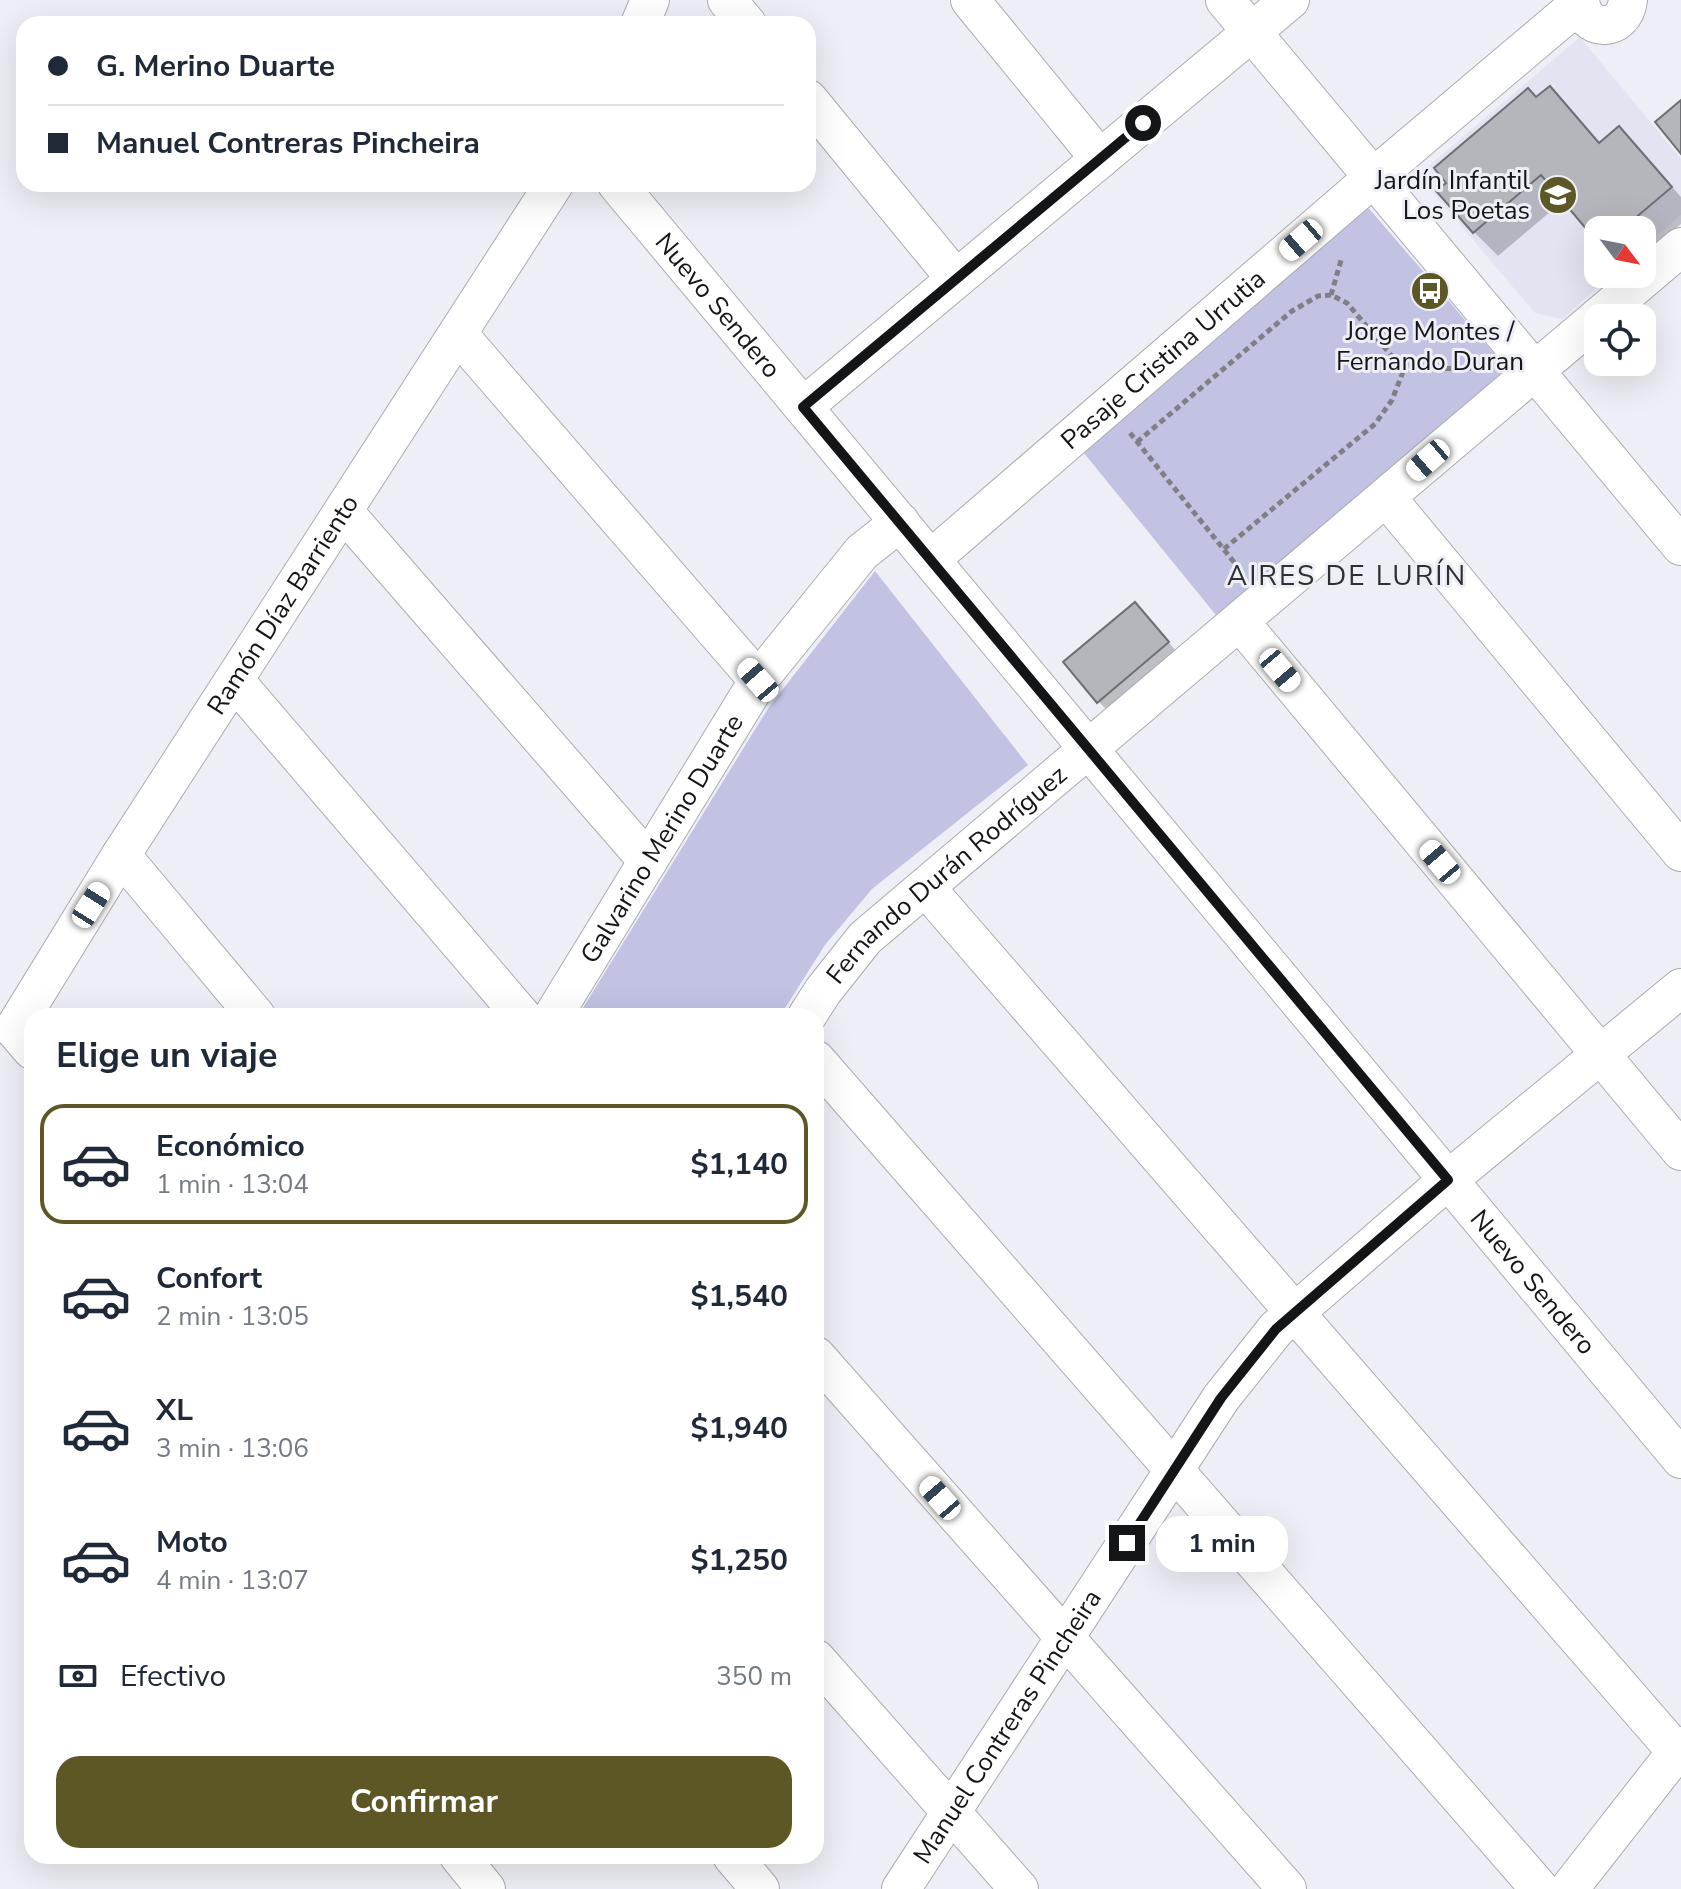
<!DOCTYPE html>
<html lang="es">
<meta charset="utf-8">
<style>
body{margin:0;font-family:"Nunito Sans",sans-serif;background:#f2f2f3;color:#1f2937;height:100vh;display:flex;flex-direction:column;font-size:30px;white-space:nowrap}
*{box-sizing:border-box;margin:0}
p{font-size:26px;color:#747a83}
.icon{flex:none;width:44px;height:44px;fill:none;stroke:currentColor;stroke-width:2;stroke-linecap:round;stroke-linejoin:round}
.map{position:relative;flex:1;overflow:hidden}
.drawer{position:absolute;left:24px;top:1008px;width:800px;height:856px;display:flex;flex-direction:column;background:#fff;border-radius:24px;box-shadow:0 8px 32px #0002}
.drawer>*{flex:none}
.top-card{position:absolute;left:16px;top:16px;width:800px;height:176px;border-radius:24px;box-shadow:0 8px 32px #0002;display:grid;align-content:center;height:176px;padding:0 32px;background:#fff}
.needle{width:52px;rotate:122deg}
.controls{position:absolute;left:1584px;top:216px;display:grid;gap:16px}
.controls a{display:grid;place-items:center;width:72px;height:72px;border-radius:16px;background:#fff;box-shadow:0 8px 32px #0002;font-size:40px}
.end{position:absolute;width:36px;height:36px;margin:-18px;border:10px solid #141517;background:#fff;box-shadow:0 0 0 4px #fff}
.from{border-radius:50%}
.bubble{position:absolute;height:56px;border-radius:24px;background:#fff;box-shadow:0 8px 32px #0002;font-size:26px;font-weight:700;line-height:56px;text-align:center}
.car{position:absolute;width:24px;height:48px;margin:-24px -12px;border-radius:10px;box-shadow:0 0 6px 2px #0007;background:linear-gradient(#fff 24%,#345 0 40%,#fff 0 76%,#345 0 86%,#fff 0)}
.top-card b{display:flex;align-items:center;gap:28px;height:76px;font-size:30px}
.top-card b+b{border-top:2px solid #e0e1e3}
.top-card i{width:20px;height:20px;background:#1f2937}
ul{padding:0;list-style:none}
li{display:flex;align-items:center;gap:24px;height:120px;margin:0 16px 12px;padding:0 16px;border:4px solid transparent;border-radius:24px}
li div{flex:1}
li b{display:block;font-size:30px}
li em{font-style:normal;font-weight:700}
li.active{border-color:#5c5724}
li>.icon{width:72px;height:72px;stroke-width:1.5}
h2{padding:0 32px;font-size:36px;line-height:96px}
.pay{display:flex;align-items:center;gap:20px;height:88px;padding:0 32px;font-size:30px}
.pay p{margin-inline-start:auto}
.button{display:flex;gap:16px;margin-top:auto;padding:16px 32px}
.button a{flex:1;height:92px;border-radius:24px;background:#5c5724;color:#fff;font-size:32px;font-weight:700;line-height:92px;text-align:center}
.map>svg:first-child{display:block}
.built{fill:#e3e3f2}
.green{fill:#c2c3e3}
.shadow{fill:#0003}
.building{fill:#b5b5bc;stroke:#6e6f75;stroke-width:2}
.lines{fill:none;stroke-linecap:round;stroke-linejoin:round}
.minor-casing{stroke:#ababb3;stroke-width:40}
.path{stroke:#7f8085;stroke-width:5;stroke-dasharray:6 4;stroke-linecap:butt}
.minor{stroke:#fff;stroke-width:38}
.route{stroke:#141517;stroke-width:10}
.labels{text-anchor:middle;stroke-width:6;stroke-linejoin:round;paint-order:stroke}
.poi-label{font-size:26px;fill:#141517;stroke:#eeeff6;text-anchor:end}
.street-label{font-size:26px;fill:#141517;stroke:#eeeff6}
.neighbourhood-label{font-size:28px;letter-spacing:2px;fill:#2e2f34;stroke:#eeeff6}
</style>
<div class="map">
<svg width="1681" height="1889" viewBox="0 0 1681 1889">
<rect width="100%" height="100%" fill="#eeeff6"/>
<path class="built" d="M1580,37L1681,159V215L1642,249V230H1598V274H1613L1562,319L1535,313L1418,175Z"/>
<path class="green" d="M1365,204L1511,373L1220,620L1079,447Z
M875,571L1028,765L872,889L825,945L780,1016H578L769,707Z"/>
<path class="shadow" d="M1550,88L1601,144L1619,128L1681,197V224L1642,257V230H1598V240L1564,200L1498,256L1474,232L1537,99Z
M1147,616L1179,655L1110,713L1098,701Z"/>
<path class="building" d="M1550,86L1599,143L1619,126L1672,187L1621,230H1598V243L1541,175L1473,233L1436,191L1446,183L1434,168L1528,88L1536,97Z
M1681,100V154L1655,122Z
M1135,602L1169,642L1097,703L1063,662Z"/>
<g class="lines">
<defs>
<g id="minor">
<path d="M727,0L747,24"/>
<path d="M970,0L1100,159"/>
<path d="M1225,0L1681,546"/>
<path d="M1580,0C1583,33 1624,34 1628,0"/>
<path d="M640,24L650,0"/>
<path d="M808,99L956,279"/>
<path id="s1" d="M617,184L1681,1459"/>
<path d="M458,334L758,680"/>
<path d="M803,407L1290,0"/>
<path d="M1386,497L1681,852"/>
<path d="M344,512L648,861"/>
<path id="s2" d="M931,559L1373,178L1580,3"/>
<path d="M1240,622L1681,1151"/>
<path d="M235,681L522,1016"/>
<path d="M121,855L256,1016"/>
<path d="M926,888L1681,1757"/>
<path id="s3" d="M553,1016L760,678L862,552L900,522"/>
<path id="s4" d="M807,1016L823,991L865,938L1681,247"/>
<path id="s5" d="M32,1050L14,1029L121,855L554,184"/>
<path d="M816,1060L1540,1889"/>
<path d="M816,1356L1287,1889"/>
<path d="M816,1659L1019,1889"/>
<path d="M459,1856L486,1889"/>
<path d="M732,1856L760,1889"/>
<path id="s6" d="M901,1889L1221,1398L1276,1329L1448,1180L1681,988"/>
<path d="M1569,1889L1681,1746"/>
</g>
</defs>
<use href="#minor" class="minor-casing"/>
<path class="path" d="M1331,295L1342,257
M1130,433L1242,572
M1137,442L1292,311L1318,296L1331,295L1347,303L1396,361L1422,369L1478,368
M1224,549L1375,424L1392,400L1406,364"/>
<use href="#minor" class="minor"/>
</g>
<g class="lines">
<path class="route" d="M1127,1543L1221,1398L1276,1329L1448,1180L803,407L1143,123"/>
</g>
<defs>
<symbol id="school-disc" viewBox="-11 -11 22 22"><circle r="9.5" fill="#5c5724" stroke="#eeeff6"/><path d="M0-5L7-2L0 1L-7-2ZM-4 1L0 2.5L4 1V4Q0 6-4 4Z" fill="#fff"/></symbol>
<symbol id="bus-disc" viewBox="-11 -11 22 22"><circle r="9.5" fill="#5c5724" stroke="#eeeff6"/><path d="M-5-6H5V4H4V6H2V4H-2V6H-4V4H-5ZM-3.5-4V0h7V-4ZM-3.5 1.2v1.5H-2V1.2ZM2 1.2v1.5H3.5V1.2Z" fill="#fff"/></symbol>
</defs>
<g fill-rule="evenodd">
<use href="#school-disc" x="1536" y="173" width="44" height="44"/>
<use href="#bus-disc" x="1408" y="269" width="44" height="44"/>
</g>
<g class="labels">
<g class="poi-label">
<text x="1530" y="189">Jardín Infantil<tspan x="1530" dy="30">Los Poetas</tspan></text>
<text x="1430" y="340" text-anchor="middle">Jorge Montes /<tspan x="1430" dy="30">Fernando Duran</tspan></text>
</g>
<g class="street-label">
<text dy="9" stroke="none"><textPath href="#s1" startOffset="158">Nuevo Sendero</textPath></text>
<text dy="9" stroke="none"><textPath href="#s2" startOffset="306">Pasaje Cristina Urrutia</textPath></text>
<text dy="9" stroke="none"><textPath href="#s5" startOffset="530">Ramón Díaz Barriento</textPath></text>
<text dy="9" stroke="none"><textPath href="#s3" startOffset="208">Galvarino Merino Duarte</textPath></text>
<text dy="9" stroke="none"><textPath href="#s4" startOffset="200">Fernando Durán Rodríguez</textPath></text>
<text dy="9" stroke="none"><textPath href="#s1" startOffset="1430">Nuevo Sendero</textPath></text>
<text dy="9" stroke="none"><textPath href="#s6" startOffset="194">Manuel Contreras Pincheira</textPath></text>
</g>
<g class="neighbourhood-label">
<text x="1347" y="585">AIRES DE LURÍN</text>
</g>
</g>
</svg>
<div class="controls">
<a><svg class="needle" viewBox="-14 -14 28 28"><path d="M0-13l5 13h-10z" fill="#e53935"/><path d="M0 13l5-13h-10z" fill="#747a83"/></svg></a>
<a><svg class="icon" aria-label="locate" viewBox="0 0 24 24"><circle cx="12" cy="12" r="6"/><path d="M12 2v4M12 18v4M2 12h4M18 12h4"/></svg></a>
</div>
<i class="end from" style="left:1143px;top:123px"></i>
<i class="end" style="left:1127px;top:1543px"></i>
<div class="bubble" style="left:1156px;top:1516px;width:132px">1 min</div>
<i class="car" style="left:1301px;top:240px;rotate:229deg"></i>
<i class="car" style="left:1428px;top:460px;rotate:229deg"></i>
<i class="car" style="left:1280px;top:670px;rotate:140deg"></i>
<i class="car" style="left:758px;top:680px;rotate:319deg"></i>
<i class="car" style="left:1440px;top:862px;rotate:320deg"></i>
<i class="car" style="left:91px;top:905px;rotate:32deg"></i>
<i class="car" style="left:940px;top:1498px;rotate:319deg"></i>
<div class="top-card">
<b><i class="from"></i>G. Merino Duarte</b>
<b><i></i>Manuel Contreras Pincheira</b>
</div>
<section class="drawer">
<h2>Elige un viaje</h2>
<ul>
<li class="active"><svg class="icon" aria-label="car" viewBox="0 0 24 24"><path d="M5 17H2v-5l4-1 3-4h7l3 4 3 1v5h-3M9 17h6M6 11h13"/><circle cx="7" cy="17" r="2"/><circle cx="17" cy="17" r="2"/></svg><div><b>Económico</b><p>1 min · 13:04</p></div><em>$1,140</em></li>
<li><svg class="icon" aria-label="car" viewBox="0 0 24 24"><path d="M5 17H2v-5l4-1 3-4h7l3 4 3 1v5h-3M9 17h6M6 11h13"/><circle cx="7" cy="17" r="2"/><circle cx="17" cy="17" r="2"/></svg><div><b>Confort</b><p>2 min · 13:05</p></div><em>$1,540</em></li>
<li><svg class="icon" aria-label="car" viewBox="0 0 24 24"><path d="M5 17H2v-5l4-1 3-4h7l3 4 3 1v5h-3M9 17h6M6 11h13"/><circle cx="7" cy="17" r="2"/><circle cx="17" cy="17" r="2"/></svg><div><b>XL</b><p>3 min · 13:06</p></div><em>$1,940</em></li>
<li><svg class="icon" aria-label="car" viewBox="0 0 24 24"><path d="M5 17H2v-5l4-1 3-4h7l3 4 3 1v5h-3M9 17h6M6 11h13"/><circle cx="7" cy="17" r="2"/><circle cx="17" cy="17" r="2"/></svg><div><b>Moto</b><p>4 min · 13:07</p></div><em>$1,250</em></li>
</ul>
<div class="pay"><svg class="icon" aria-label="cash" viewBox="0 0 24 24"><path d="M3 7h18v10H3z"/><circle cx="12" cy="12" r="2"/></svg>Efectivo<p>350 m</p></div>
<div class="button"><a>Confirmar</a></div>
</section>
</div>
